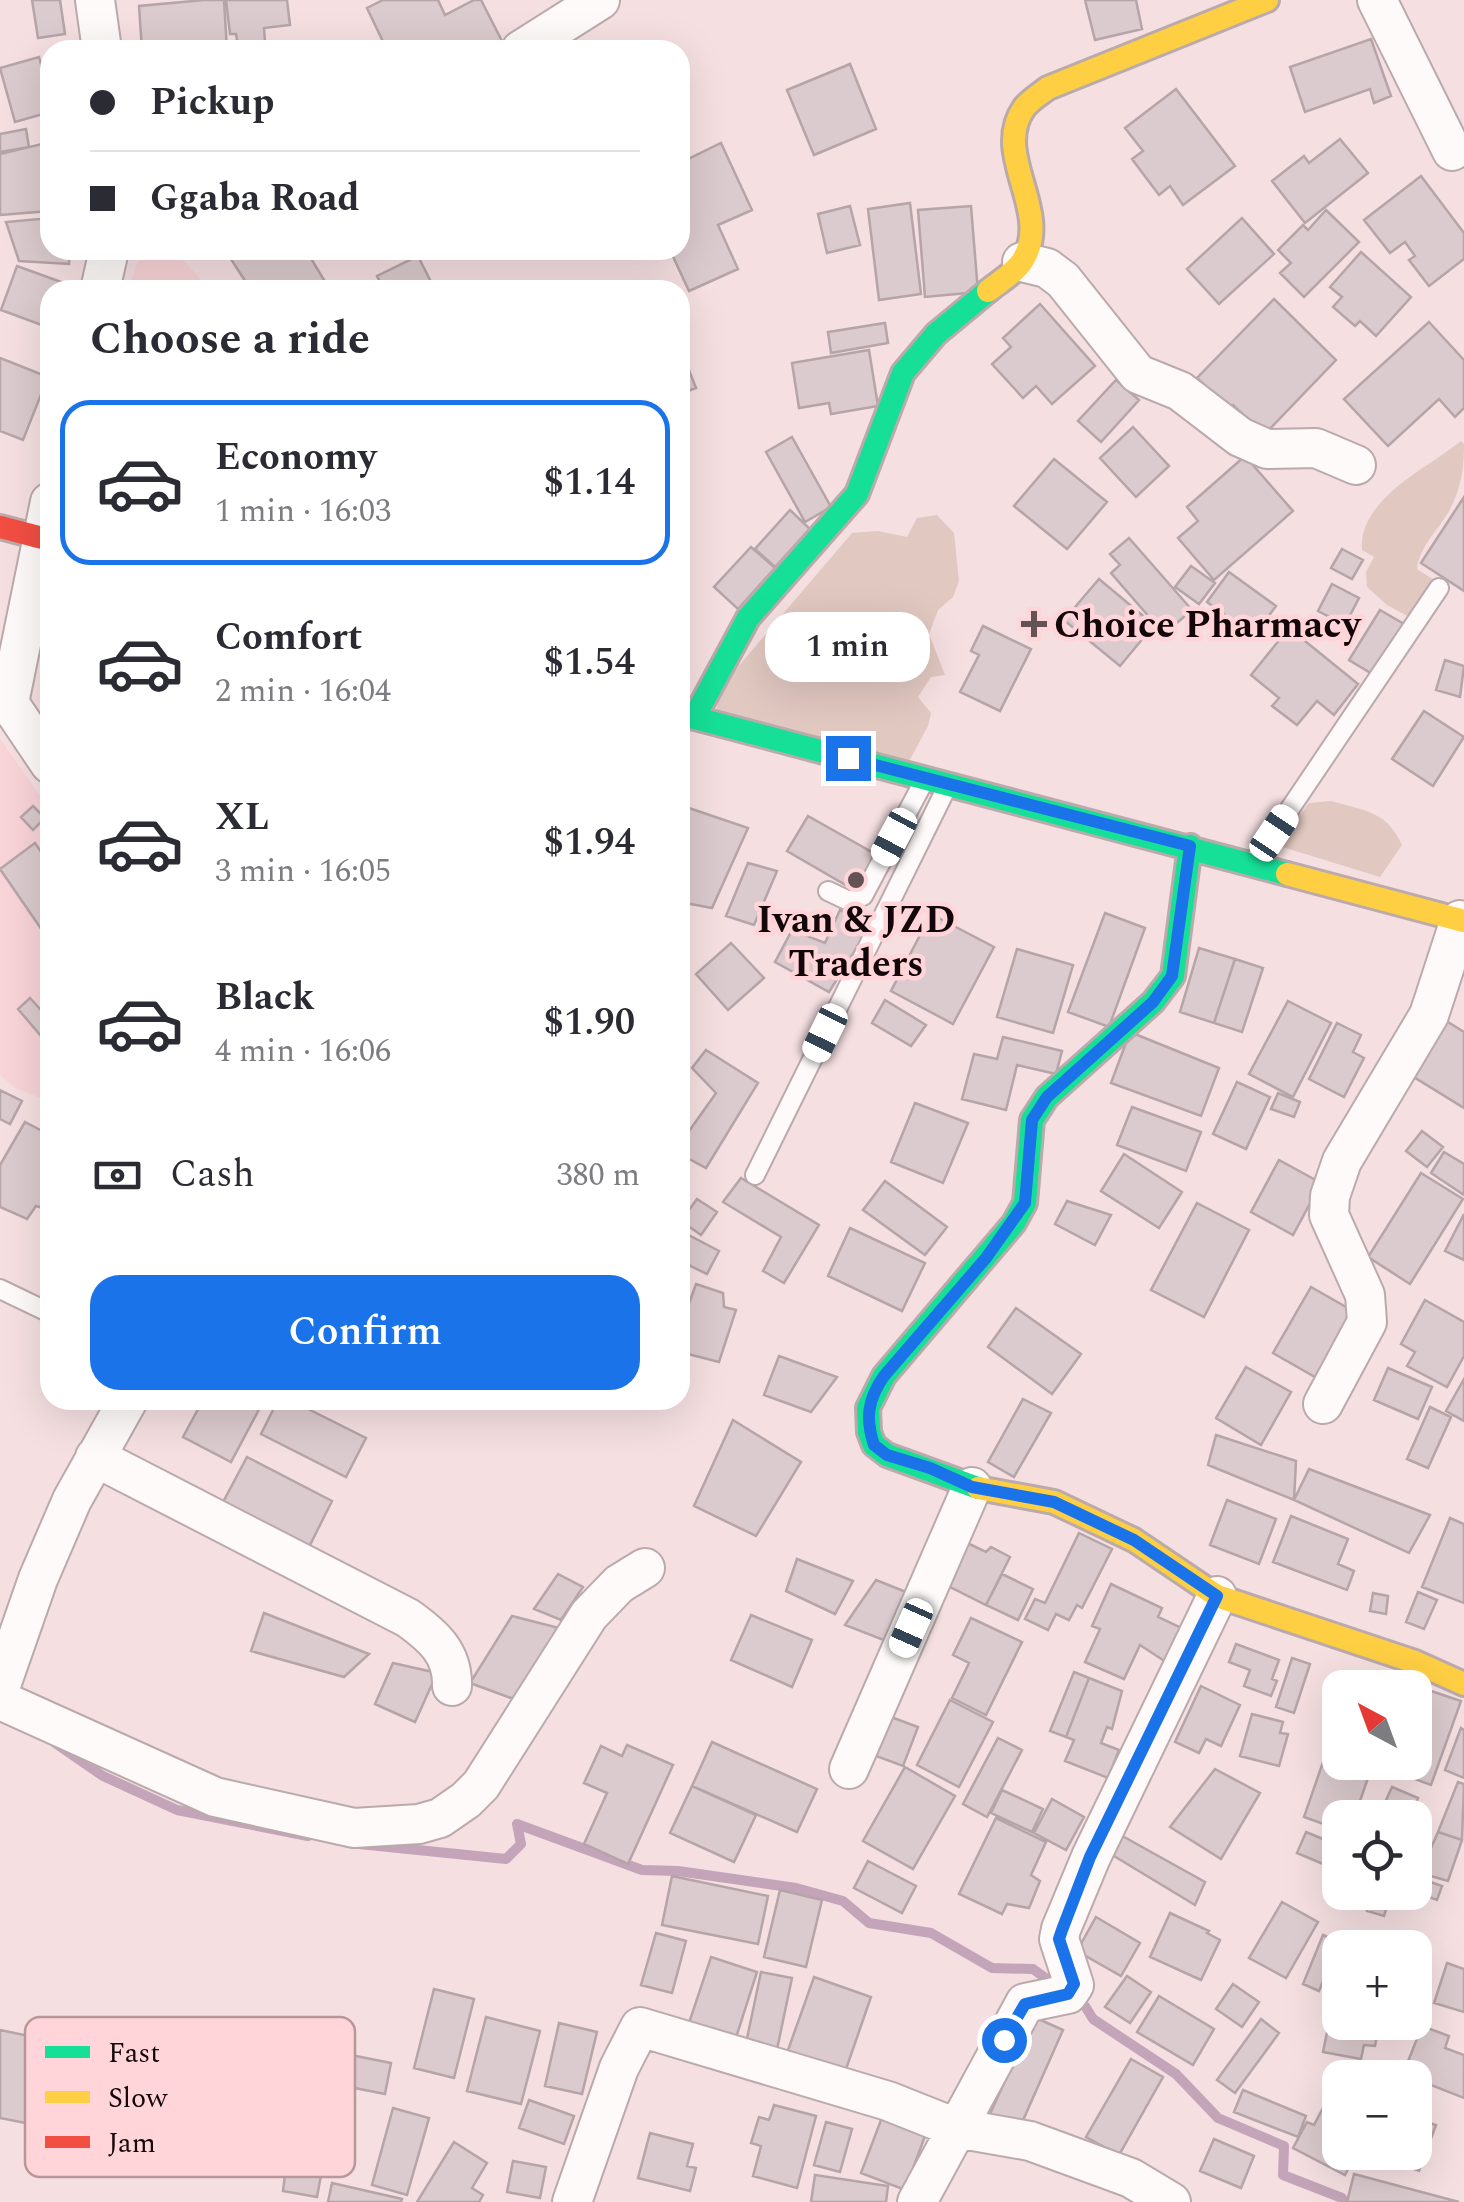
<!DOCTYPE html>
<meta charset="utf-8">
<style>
body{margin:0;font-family:Spectral,serif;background:#f7f7f7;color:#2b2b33;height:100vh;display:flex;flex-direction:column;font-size:38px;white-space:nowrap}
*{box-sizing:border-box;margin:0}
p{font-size:32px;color:#7c7c81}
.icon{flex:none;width:55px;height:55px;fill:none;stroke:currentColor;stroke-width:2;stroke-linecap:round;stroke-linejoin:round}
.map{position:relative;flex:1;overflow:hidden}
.side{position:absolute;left:40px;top:280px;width:650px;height:1130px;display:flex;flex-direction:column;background:#fff;border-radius:30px;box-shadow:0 10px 40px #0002}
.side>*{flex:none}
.hud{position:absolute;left:40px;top:40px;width:650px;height:220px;border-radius:30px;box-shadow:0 10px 40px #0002;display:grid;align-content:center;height:220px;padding:0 50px;background:#fff}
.needle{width:65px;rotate:319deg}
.buttons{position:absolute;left:1322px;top:1670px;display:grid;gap:20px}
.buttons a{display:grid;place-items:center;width:110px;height:110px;border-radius:20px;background:#fff;box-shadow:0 10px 40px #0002;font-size:50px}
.end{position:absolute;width:45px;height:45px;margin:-22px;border:12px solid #1a73e8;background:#fff;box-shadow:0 0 0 5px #fff}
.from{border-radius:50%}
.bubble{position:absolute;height:70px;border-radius:30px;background:#fff;box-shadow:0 10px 40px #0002;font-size:32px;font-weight:600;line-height:70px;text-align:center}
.car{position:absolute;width:30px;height:60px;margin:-30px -15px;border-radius:12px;box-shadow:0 0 8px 2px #0007;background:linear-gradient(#fff 24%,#345 0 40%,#fff 0 76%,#345 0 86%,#fff 0)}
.hud b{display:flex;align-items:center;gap:35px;height:95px;font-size:38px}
.hud b+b{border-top:2px solid #e1e1e2}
.hud i{width:25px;height:25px;background:#2b2b33}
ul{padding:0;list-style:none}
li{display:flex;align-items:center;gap:30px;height:165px;margin:0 20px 15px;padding:0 30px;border:5px solid transparent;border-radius:30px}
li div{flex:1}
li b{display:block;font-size:38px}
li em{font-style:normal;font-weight:600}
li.current{border-color:#1a73e8}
li>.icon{width:90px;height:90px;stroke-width:1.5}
h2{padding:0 50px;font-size:45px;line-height:120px}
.pay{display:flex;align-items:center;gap:25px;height:110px;padding:0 50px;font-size:38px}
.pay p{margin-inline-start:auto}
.primary-button{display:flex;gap:20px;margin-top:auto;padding:20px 50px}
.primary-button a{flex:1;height:115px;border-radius:30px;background:#1a73e8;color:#fff;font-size:40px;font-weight:600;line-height:115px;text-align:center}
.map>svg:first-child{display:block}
.built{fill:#f8d3d7}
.green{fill:#e1c8c1}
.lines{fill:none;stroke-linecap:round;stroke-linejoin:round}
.stream{stroke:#c4a4b8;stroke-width:10}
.building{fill:#dbcace;stroke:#b5a4a8;stroke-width:2.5}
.lane-casing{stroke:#bbaaab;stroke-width:22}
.street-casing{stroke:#bbaaab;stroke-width:42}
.fast-casing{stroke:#bbaaab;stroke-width:28}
.slow-casing{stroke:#bbaaab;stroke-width:28}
.jam-casing{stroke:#bbaaab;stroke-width:28}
.lane{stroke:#fefafa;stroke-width:18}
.street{stroke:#fefafa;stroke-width:38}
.fast{stroke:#16e098;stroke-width:22}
.slow{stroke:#ffcf43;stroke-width:22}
.jam{stroke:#f24e42;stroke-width:22}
.route{stroke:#1a73e8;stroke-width:12}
.poi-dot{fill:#635355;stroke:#ffd5d9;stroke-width:4}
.labels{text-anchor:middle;stroke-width:9;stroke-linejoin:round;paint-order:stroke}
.poi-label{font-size:38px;font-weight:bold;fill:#140709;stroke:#ffd5d9;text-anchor:start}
.key{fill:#ffd5d9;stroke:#b8979b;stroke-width:2.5}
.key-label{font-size:28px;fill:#140709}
</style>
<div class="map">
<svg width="1464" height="2202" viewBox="0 0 1464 2202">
<rect width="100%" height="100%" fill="#f5dfe1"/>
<path class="built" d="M174,250L210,290H128L138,261Z
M0,739L50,810V1102L16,1088L0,1075Z"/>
<path class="green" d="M1461,441L1464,444C1464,470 1461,490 1448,513C1437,531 1419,548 1417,569L1434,580L1411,618L1387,605L1367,587L1366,572L1374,557L1362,550C1358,499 1428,468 1461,441Z
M937,515L954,533L959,581L953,597L938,610L929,634L945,675L931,677L918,697L931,713L928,726L907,765L716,714L719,689L852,533L878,531L907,537L917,518Z
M1331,801C1365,811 1387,811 1402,845L1380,877L1276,845L1309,803Z"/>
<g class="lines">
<path class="stream" d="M55,1743L103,1776L177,1810L308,1836
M517,1824L642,1870L678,1871L796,1888L843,1901L869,1923L931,1933L992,1968L1033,1969L1058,1987
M359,1844L506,1859L521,1844L517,1824
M1072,1997L1085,2006L1093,2019L1176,2074L1218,2118L1284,2146L1283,2175L1342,2198L1344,2202"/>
</g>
<path class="building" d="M32,0H60L65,34L38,38Z
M204,0H224L227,50H142L139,6Z
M226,0H287L290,25L264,28L265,42L238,46L236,34H230Z
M383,0H438L445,15L474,0H481L504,45L495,50H387L367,8Z
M1085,0H1136L1142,29L1095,40Z
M1371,39L1391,96L1374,103L1370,89L1305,112L1290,67Z
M39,57L50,98V112L15,122L0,68Z
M850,64L876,129L814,155L787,90Z
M1176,89L1235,166L1183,205L1170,186L1159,195L1132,159L1143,151L1125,128Z
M26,129L29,147L0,152V134Z
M1340,139L1368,173L1305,223L1272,181L1304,156L1309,163Z
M46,143L49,211L0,215V154Z
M721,143L752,210L718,225L738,269L689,291L670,250H680V163Z
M1421,176L1464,233V259L1429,286L1409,260L1415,256L1405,242L1390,253L1364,220Z
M910,203L921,294L879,300L868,209Z
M850,206L860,245L827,253L818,214Z
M971,206L978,292L925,297L918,210Z
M1326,210L1359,242L1304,297L1280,273L1291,263L1278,250L1303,225L1308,230Z
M50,218V250H70L69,264L19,261L6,222Z
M1242,218L1274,254L1219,304L1187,269Z
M225,250H306L330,290H251Z
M1361,252L1411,297L1376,336L1360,321L1355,326L1333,307L1342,297L1330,287Z
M418,256L435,290H384L377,276Z
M17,266L64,283L61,290H50L47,327L1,310Z
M1274,299L1336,360L1264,435L1233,405L1229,409L1197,378Z
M1040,304L1095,366L1052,404L1036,386L1023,398L992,364L1011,347L1003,338Z
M1429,322L1464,360V408L1455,417L1439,399L1388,446L1344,399Z
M885,323L888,343L831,353L828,332Z
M680,347L696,388L680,394Z
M869,350L878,406L831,414L829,403L799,408L792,363Z
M0,358L48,377L23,440L0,431Z
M1116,380L1139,400L1101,442L1078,421Z
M1133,427L1169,466L1136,497L1100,458Z
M792,437L831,507L805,522L766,452Z
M1245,456L1293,511L1214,580L1178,538L1198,521L1187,507Z
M1054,459L1107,502L1067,549L1014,506Z
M1464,497V591L1421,563Z
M790,510L810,529L775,567L755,549Z
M1129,538L1192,610L1164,634L1111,573L1120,565L1110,554Z
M751,547L775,568L738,609L714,587Z
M1342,549L1363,560L1352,579L1331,568Z
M1191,566L1215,583L1199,604L1175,587Z
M1229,572L1276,606L1254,636L1207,602Z
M1099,579L1154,625L1120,666L1064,620Z
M1332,584L1359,598L1345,625L1318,611Z
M1380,610L1404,624L1374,675L1349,660Z
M983,626L1031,649L1000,711L960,692L979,655L971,651Z
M1289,628L1358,684L1334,715L1317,701L1297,725L1272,706L1279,698L1251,675Z
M1445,660L1464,666L1460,697L1436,690Z
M1424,711L1464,737L1433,786L1392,759Z
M680,805L748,828L712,908L680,902Z
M33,806L45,818L33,830L21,817Z
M808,816L877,855L856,891L787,851Z
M35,843L50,865V929L44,933L0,869Z
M748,863L777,871L754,925L726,916Z
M840,910L871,925L829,992L775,962L792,930L825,943Z
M1105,913L1145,928L1109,1027L1068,1012Z
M931,914L994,947L953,1024L891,991Z
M731,943L764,978L728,1010L696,974Z
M1199,948L1235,959L1214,1023L1180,1012Z
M1017,949L1073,965L1053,1033L997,1017Z
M1235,959L1263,968L1242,1032L1214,1023Z
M30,998L50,1020V1028L41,1036L18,1009Z
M885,1000L926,1025L911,1046L872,1023Z
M1288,1001L1331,1023L1293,1097L1249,1074Z
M1438,1016L1464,1032V1108L1404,1071Z
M1337,1023L1361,1035L1353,1052L1364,1058L1344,1097L1309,1079Z
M1130,1032L1219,1068L1201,1116L1111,1083Z
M1003,1037L1062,1051L1056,1074L1017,1065L1006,1110L962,1099L974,1054L997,1059Z
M706,1050L758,1083L706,1168L680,1154V1144L716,1093L692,1068Z
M1237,1082L1270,1097L1246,1149L1213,1134Z
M0,1090L22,1101L10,1124L0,1119Z
M1278,1093L1300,1102L1294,1117L1271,1109Z
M915,1103L968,1123L943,1183L891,1162Z
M1132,1107L1201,1132L1186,1171L1117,1145Z
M25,1122L50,1135V1210L36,1206L27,1219L0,1207V1165Z
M1422,1131L1443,1147L1427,1167L1406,1151Z
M1444,1152L1464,1164V1195L1431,1173Z
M1124,1154L1182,1192L1159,1228L1101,1191Z
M1279,1160L1321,1183L1293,1235L1251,1212Z
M1421,1173L1463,1199L1410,1284L1368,1257Z
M741,1178L819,1225L784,1283L763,1271L781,1237L723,1202Z
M885,1181L947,1227L925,1255L863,1210Z
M697,1199L717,1212L701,1235L681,1221Z
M1067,1201L1111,1215L1095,1245L1055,1224Z
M1197,1203L1249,1230L1204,1317L1151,1290Z
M1464,1214V1260L1445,1251Z
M850,1228L925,1263L902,1311L828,1276Z
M681,1231L719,1251L707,1274L680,1261Z
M696,1284L723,1293L724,1307L736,1310L719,1362L680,1352V1329Z
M1311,1287L1353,1311L1315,1377L1273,1353Z
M1425,1300L1464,1322V1356L1447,1387L1407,1366L1415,1352L1401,1344Z
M1016,1308L1081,1354L1052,1394L988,1347Z
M779,1356L837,1377L811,1412L764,1395Z
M1246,1367L1291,1392L1261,1445L1216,1418Z
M1388,1368L1432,1387L1418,1419L1374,1400Z
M1464,1379V1421L1446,1411Z
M1023,1399L1051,1413L1014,1477L988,1462Z
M203,1400H264L231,1462L183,1437Z
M278,1400H290L366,1438L346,1477L261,1434Z
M1430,1407L1451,1417L1428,1468L1407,1459Z
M733,1420L801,1462L756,1536L694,1506Z
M1216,1435L1296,1461L1294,1500L1208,1465Z
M247,1457L332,1501L307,1551L221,1506Z
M1309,1469L1430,1515L1409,1553L1294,1500Z
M1227,1500L1276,1519L1259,1564L1210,1545Z
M1291,1516L1348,1539L1338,1564L1354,1571L1347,1590L1273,1562Z
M1450,1518L1464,1524V1603L1422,1587Z
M1079,1533L1112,1549L1082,1608L1077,1605L1069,1620L1056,1614L1048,1630L1025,1619L1035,1599L1045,1603Z
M961,1540L986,1552L991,1547L1010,1557L986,1605L940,1582Z
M797,1559L853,1581L835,1614L786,1591Z
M558,1574L583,1587L561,1620L534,1609Z
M1002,1574L1033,1589L1018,1620L986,1605Z
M876,1580L911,1594L891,1643L845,1625Z
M1111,1584L1162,1608L1158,1617L1188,1631L1172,1666L1140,1645L1124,1679L1085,1662L1100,1629L1092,1626Z
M1418,1592L1437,1600L1424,1629L1406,1622Z
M1373,1593L1388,1596L1386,1614L1370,1611Z
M264,1613L369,1654L344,1677L251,1651Z
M751,1615L812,1640L792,1687L731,1660Z
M512,1616L559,1628L514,1699L470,1683Z
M971,1618L1022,1642L986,1715L952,1698L969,1663L953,1655Z
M1236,1644L1279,1660L1272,1679L1277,1681L1271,1696L1244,1686L1250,1670L1229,1662Z
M1292,1658L1310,1664L1294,1713L1276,1707Z
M393,1663L437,1673L415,1722L375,1704Z
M1074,1672L1089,1678L1066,1737L1050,1731Z
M1089,1678L1122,1691L1112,1729L1107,1727L1101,1743L1119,1750L1108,1778L1065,1761L1074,1740L1066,1737Z
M1201,1686L1240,1705L1221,1746L1206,1739L1199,1753L1175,1742Z
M1428,1690L1461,1701L1431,1785L1398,1773L1402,1762H1415V1726Z
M950,1700L993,1722L959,1787L917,1765Z
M883,1714L918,1727L903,1766L868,1753Z
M1252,1714L1283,1722L1280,1733L1288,1734L1279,1766L1240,1756Z
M1461,1728L1464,1730V1778L1445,1770Z
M998,1738L1022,1750L987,1817L963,1804Z
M712,1742L817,1789L797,1832L692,1786Z
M627,1745L673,1765L628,1864L584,1844L607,1793L584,1783L601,1746L622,1756Z
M1323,1762L1368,1778L1354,1818H1340V1830L1304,1817Z
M905,1767L955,1796L913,1869L863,1841Z
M1215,1769L1260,1793L1221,1859L1170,1827Z
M1458,1782L1464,1784L1462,1840L1438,1832Z
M692,1786L756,1815L734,1862L670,1833Z
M1392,1787L1418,1798L1410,1818H1378Z
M1002,1790L1043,1809L1032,1832L991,1813Z
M1052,1799L1084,1817L1066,1850L1034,1833Z
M996,1818L1046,1842L1031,1875L1040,1881L1029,1908L1007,1904L1002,1914L959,1894Z
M1306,1832L1340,1846L1335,1869L1297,1853Z
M1438,1832L1462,1840L1448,1881L1420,1873Z
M1117,1833L1205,1882L1195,1905L1104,1850Z
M868,1861L916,1886L902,1913L854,1888Z
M672,1876L768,1896L758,1944L662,1925Z
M1422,1879L1442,1886L1437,1900L1418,1893Z
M780,1890L822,1900L806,1967L764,1957Z
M1372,1894L1389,1900L1384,1916L1367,1911Z
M1282,1902L1318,1922L1286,1978L1249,1958Z
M1170,1913L1209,1931L1207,1933L1220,1940L1201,1980L1150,1957Z
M1096,1917L1140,1943L1121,1976L1077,1951Z
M656,1933L686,1941L672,1993L641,1985Z
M1323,1935L1339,1942L1319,1991L1303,1984Z
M1351,1935L1379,1942L1378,1948H1348Z
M711,1957L757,1972L733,2047L686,2032Z
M1447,1963L1464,1969V2012L1434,2003Z
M761,1972L792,1978L776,2054L745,2048Z
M1127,1976L1151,1992L1130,2023L1105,2007Z
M814,1977L871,1997L845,2072L787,2053Z
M1233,1984L1259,2002L1242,2027L1216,2009Z
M434,1989L474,1999L454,2078L414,2068Z
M1159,1996L1214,2029L1193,2065L1137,2032Z
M1334,1998L1340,1999V2022H1371L1379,2026L1375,2046L1364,2045L1361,2059L1323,2052Z
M486,2017L540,2031L521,2104L467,2091Z
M1034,2017L1063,2030L1020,2127L990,2114Z
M1261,2019L1279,2033L1235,2093L1217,2080Z
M559,2023L597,2032L582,2094L545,2086Z
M1422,2026L1449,2036L1445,2048L1464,2055V2098L1403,2074Z
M0,2030L63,2043L46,2127L0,2118Z
M316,2048L391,2063L385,2094L309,2079Z
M1131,2059L1163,2077L1119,2155L1086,2137Z
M1243,2090L1306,2116L1298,2137L1234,2112Z
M1332,2091L1340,2095V2152H1357L1345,2175L1293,2148L1307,2122L1314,2125Z
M529,2100L574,2116L564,2144L519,2128Z
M774,2105L816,2116L797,2188L753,2176L761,2146L751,2143L759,2117L769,2120Z
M393,2108L429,2118L407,2195L372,2185Z
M884,2112L928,2128L905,2190L861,2173Z
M1415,2118L1436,2125L1419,2171L1383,2158L1385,2152H1415Z
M826,2122L852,2129L840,2172L814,2165Z
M650,2133L693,2144L687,2166L696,2168L690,2191L638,2178Z
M1214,2139L1254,2156L1241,2188L1200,2171Z
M454,2142L487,2163L472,2188L483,2195L479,2202H417Z
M287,2159L323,2164L317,2197L283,2191Z
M513,2161L546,2167L540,2198L507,2192Z
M1354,2174L1459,2202H1347Z
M815,2175L888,2186L886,2202H811Z
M332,2183L402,2199L401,2202H328Z"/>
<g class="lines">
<defs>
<path id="lane" d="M26,617L50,626
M1256,859L1439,588
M828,891L849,901L863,896L924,781
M755,1175L946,789
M0,1289L50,1313"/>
<path id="street" d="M95,0L102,50
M1377,0L1452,151
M521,50L600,0
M1022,262L1047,268L1063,280L1138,374L1180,391L1240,437L1267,449L1316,448L1356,465
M100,290L109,250
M50,502L9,703L50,764
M1323,1404L1367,1322L1365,1295L1329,1215L1330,1196L1342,1161L1429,1015L1460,920
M95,1457L408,1618C433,1636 453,1653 452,1686
M0,1688L38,1579L72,1500L128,1400
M0,1700L215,1797L354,1828L419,1824L440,1818L466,1800L481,1785L589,1615L619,1584L645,1568
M849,1769L972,1487
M572,2202L619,2068L640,2027L888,2101L956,2128L1030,2141L1131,2178L1171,2202
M917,2202L1025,2003L1068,1994L1074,1985L1059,1939L1061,1929L1091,1857L1217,1596"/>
<path id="fast" d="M680,714L1287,874
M694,718L748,618L857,494L903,373L936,334L988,291
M978,1488L887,1455L874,1445L869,1432L868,1408L884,1376L1014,1223L1025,1203L1032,1120L1047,1097L1153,1002L1173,976L1190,846"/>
<path id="slow" d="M988,291C999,282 1016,272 1023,260C1053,211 991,155 1024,108C1030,100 1040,94 1048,88L1267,0
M1287,874L1464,921
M978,1488L1054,1502L1134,1540L1217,1596L1415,1662L1464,1684"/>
<path id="jam" d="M0,527L50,540"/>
</defs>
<use href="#lane" class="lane-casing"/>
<use href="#street" class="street-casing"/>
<use href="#fast" class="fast-casing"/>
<use href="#slow" class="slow-casing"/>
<use href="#jam" class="jam-casing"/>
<use href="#lane" class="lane"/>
<use href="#street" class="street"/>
<use href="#fast" class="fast"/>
<use href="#slow" class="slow"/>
<use href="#jam" class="jam"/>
</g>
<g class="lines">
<path class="route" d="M848,758L1190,846L1172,976L1153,1002L1047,1097L1032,1120L1025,1203L986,1258L884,1376C868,1399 865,1418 874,1445L887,1455L930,1468L972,1487L1054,1502L1134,1540L1217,1596L1090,1857L1062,1930L1059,1939L1074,1984L1068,1994L1025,2004L1004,2040"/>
</g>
<g class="poi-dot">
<path d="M1029 609h10v10h10v10h-10v10h-10v-10h-10v-10h10z"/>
<circle cx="856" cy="880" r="10"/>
</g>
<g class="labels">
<g class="poi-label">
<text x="1054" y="637">Choice Pharmacy</text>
<text x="856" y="932" text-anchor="middle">Ivan &amp; JZD<tspan x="856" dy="44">Traders</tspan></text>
</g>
</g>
<rect x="25" y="2017" width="330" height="160" rx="15" class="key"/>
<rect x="45" y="2046" width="45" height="12" fill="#16e098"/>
<rect x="45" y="2091" width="45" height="12" fill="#ffcf43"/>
<rect x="45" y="2136" width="45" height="12" fill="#f24e42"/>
<g class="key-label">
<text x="108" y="2062">Fast</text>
<text x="108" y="2107">Slow</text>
<text x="108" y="2152">Jam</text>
</g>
</svg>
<div class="buttons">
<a><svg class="needle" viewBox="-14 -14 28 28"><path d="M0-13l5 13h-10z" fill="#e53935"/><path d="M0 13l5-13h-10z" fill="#7c7c81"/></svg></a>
<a><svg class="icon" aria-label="locate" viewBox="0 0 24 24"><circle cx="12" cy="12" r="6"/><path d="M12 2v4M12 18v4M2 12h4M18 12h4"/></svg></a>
<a>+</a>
<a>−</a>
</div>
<i class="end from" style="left:1004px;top:2040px"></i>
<i class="end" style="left:848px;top:758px"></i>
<div class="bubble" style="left:765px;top:612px;width:165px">1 min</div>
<i class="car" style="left:1274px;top:833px;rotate:34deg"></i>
<i class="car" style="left:894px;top:837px;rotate:208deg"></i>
<i class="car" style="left:825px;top:1033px;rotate:206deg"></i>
<i class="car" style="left:911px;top:1628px;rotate:204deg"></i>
<div class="hud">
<b><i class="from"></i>Pickup</b>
<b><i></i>Ggaba Road</b>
</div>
<section class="side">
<h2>Choose a ride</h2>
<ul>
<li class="current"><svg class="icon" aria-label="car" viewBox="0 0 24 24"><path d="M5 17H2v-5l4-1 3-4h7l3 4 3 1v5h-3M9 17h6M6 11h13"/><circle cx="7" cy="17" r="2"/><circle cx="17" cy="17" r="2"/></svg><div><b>Economy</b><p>1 min · 16:03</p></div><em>$1.14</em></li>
<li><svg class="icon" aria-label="car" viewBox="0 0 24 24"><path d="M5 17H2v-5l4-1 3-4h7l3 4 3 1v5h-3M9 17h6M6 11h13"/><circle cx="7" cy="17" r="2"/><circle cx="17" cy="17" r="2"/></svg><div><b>Comfort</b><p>2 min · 16:04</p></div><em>$1.54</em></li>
<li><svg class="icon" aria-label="car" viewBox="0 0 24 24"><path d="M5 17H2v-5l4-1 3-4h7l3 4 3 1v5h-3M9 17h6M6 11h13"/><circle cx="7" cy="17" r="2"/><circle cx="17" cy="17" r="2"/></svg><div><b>XL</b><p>3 min · 16:05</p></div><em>$1.94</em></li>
<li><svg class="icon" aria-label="car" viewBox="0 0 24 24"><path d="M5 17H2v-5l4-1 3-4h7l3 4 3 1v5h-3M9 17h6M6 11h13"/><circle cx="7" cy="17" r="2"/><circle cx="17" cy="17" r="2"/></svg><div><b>Black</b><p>4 min · 16:06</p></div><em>$1.90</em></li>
</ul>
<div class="pay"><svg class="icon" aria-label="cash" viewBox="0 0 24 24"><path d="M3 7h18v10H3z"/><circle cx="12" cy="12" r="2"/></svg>Cash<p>380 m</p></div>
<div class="primary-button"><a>Confirm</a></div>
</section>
</div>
